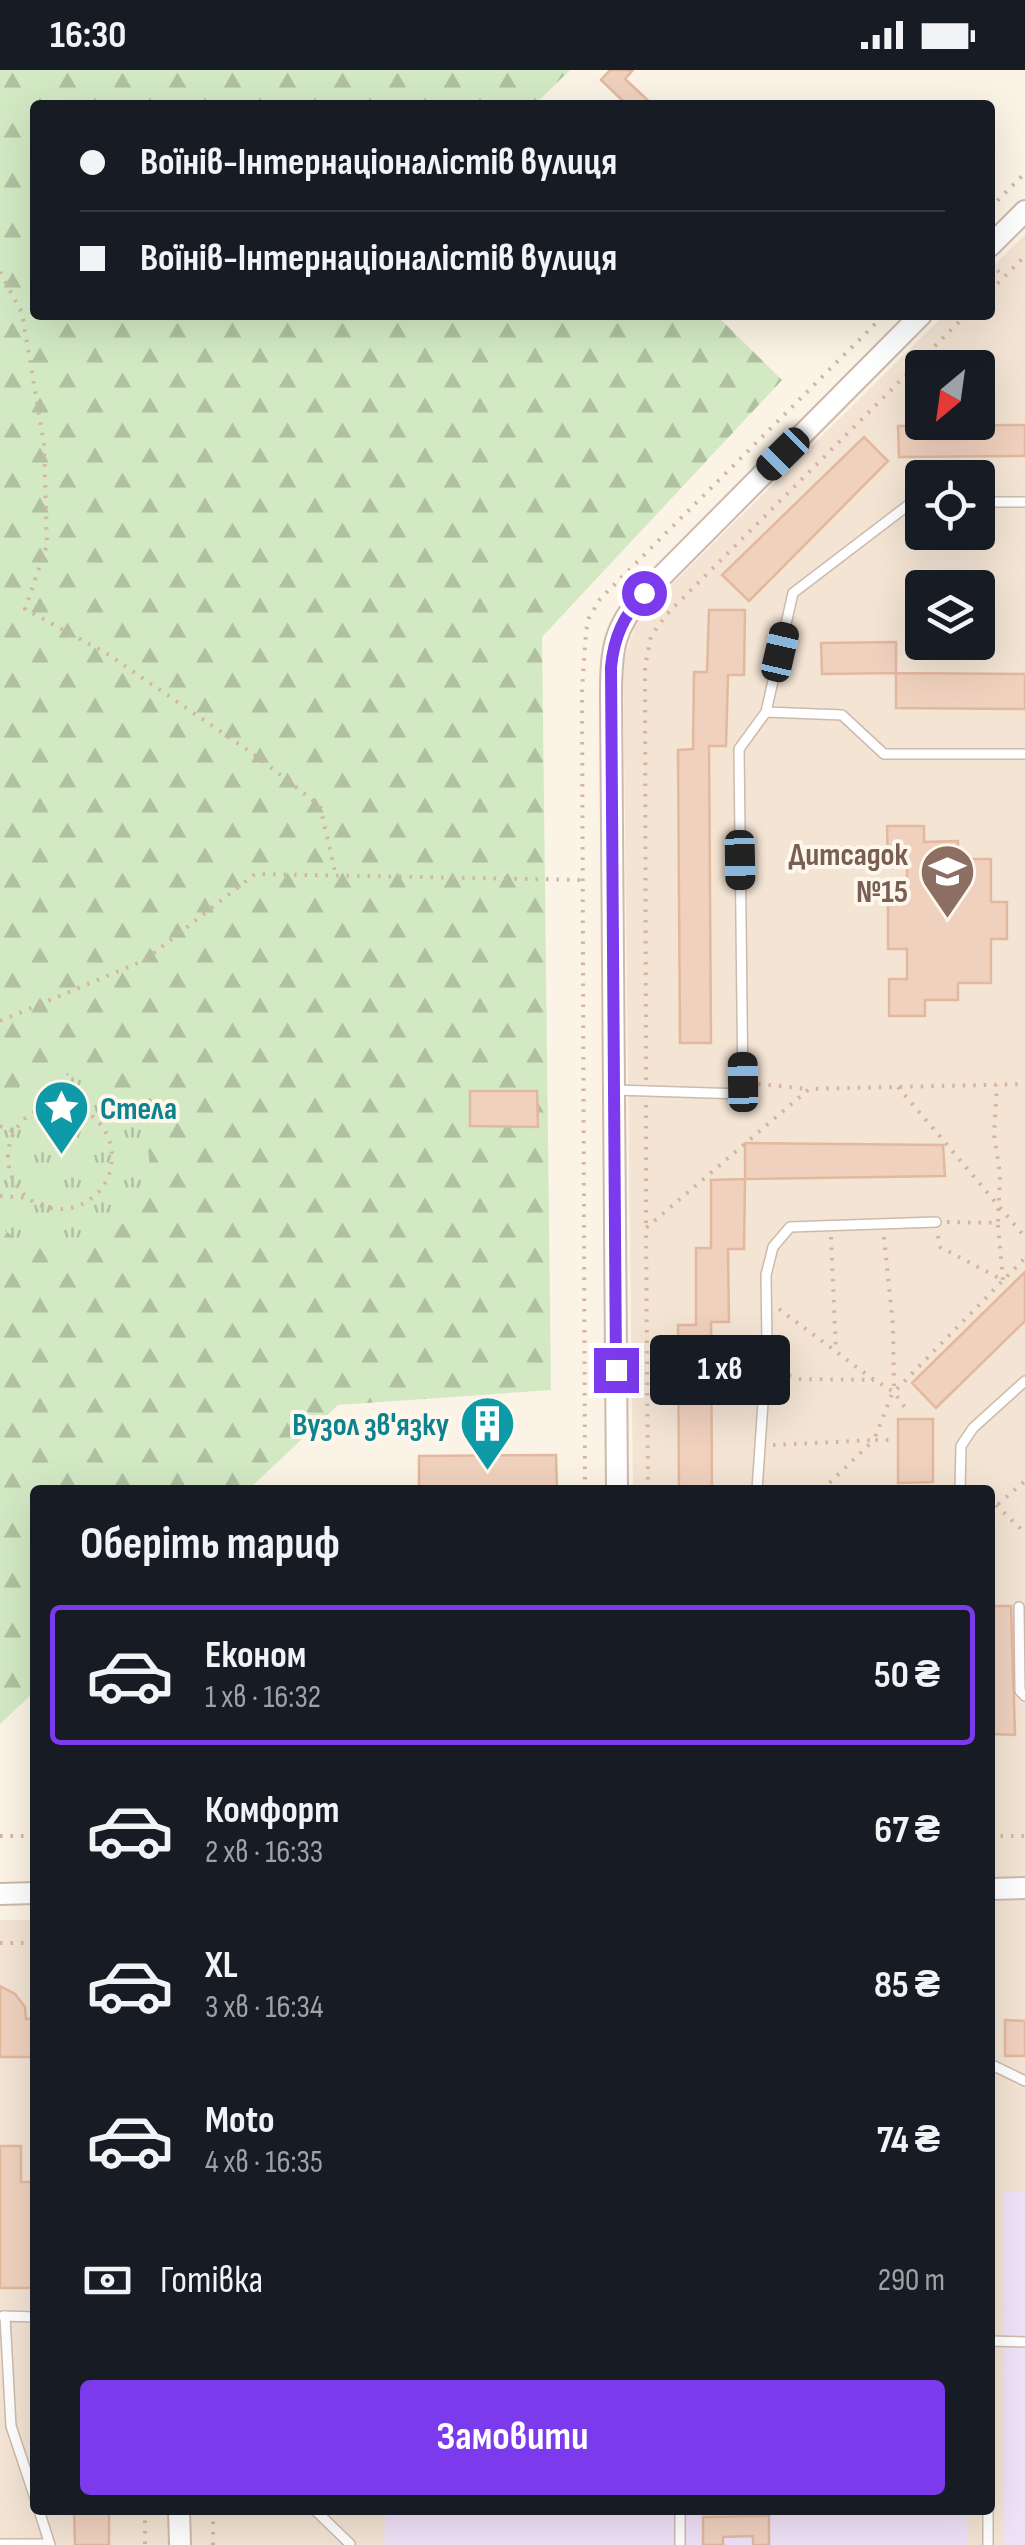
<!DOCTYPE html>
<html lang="uk">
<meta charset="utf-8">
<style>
body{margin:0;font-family:"Sofia Sans Condensed",sans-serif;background:#20242c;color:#f1f3f6;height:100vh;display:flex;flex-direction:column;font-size:38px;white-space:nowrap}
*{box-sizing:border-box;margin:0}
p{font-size:32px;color:#9ea1a6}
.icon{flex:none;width:55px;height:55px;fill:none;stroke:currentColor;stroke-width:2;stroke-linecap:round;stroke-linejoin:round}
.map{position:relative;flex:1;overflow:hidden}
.details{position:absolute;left:30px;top:1415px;width:965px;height:1030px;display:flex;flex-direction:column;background:#171b24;border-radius:10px;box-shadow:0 10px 40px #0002}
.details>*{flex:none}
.guide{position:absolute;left:30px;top:30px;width:965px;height:220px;border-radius:10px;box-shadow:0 10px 40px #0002;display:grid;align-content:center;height:220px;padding:0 50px;background:#171b24}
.needle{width:65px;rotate:209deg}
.fabs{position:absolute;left:905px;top:280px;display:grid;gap:20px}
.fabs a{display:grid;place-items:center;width:90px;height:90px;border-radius:10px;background:#171b24;box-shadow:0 10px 40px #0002;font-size:50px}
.end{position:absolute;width:45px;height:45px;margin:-22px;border:12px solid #7c3aed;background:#fff;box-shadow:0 0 0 5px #fff}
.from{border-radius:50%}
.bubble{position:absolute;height:70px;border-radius:10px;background:#171b24;box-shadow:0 10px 40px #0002;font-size:32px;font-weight:700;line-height:70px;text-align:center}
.car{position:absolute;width:30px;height:60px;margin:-30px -15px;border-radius:12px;box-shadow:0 0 8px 2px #0007;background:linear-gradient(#222 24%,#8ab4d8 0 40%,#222 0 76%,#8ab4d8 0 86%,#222 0)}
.guide b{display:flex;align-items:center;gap:35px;height:95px;font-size:38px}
.guide b+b{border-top:2px solid #363941}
.guide i{width:25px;height:25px;background:#f1f3f6}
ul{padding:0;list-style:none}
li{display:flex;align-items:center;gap:30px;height:140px;margin:0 20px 15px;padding:0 30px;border:5px solid transparent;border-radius:10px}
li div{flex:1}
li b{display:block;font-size:38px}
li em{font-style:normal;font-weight:700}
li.selected{border-color:#7c3aed}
li>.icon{width:90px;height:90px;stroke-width:1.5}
h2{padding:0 50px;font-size:45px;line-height:120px}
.pay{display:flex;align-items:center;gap:25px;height:110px;padding:0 50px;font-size:38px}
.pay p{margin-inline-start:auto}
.cta{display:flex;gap:20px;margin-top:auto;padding:20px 50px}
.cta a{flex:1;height:115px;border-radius:10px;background:#7c3aed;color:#fff;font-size:40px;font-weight:700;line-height:115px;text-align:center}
.status{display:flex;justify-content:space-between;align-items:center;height:70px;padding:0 50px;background:#171b24;direction:ltr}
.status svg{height:28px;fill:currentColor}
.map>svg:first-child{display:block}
.residential{fill:#f3e4d4;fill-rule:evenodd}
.education{fill:#f0e2f8}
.forest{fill:url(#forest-firs)}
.park{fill:url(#park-tufts)}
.building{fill:#f0d1be;stroke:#e2b89f;stroke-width:2.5}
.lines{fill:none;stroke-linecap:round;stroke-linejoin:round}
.service-casing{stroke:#cdbaac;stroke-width:12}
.tertiary-casing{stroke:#cdbaac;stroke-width:24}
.path{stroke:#d5b5a1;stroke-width:4;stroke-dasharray:2.5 8;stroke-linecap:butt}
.service{stroke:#fff;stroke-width:9}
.tertiary{stroke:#fff;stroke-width:20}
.route{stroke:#7c3aed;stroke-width:12}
.labels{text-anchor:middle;stroke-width:8;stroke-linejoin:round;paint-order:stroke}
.education-label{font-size:32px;font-weight:bold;fill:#785e54;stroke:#fef7eb;text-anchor:end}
.culture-label{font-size:32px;font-weight:bold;fill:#0d838f;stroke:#fef7eb;text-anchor:start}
</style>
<div class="status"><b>16:30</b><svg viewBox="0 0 49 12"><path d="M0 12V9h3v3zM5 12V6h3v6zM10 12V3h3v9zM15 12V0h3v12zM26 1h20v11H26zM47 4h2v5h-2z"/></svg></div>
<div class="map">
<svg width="1025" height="2475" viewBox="0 0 1025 2475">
<defs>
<pattern id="forest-firs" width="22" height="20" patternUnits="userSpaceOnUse" patternTransform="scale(2.5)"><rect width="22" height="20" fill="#d3e9c4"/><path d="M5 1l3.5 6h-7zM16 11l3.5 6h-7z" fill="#b0c0a1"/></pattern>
<pattern id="park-tufts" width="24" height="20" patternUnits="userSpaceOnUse" patternTransform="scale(2.5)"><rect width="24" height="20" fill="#d3e9c4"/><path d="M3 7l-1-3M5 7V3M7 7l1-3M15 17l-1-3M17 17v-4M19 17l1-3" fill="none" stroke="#b0c0a1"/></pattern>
</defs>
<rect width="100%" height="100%" fill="#fbf3e5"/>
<path class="residential" d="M1025,165V2475H0V1850H35V2440H990V1420H633L623,592L638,548L944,245H990V199ZM922,298H978V352H922ZM922,408H978V462H922ZM922,518H978V572H922Z"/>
<path class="education" d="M1003,2122H1025V2475H1004Z
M385,2440H968V2475H384Z"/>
<path class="forest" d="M0,0H570L534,35H35V245H716L782,310L542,567L551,1320L338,1335L248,1420H35V1621L0,1654Z"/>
<path class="park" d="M71,1005C81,1008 92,1009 101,1014C115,1021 126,1033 134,1045C191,1131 74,1227 0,1156V1029C22,1011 43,1006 71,1005Z"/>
<path class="building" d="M610,0H633L625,9L653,35H627L601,10Z
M1025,355V386L899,387L898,356Z
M864,367L888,391L749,531L722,505Z
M709,540H745L744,605H728L726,676H709L711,973H680L678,680L693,679L694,602H707Z
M896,572V603L822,604L821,573Z
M896,603L1025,604V639L896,638Z
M887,756H924V772L958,771V789H991V832H1007V869H991V913H958V930H925V946H889V909H907V879H888V822H907V793H888Z
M470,1021H537L538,1057L470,1056Z
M745,1073L943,1075L945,1106L745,1109Z
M745,1109L744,1179H728L729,1252H711L712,1420H679L678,1255H696V1178H711V1110Z
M1025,1202V1251L936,1338L912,1313Z
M898,1349H933V1412L898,1413Z
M556,1385L557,1420H419V1386Z
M990,1536H1011L1015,1665L990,1664Z
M0,1916L15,1924L25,1937L26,1949L35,1948V1987H0Z
M1005,1950L1025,1951V1986H1005Z
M0,2076H21V2112H35V2218H0Z
M74,2440H109V2475H75Z
M769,2446V2475H753V2466L723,2467V2475H703V2447Z"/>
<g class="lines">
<defs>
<path id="service" d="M978,432H1025
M766,642L842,645L884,684H1025
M615,1020L743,1024L739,679L766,642L793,523L915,430H922
M757,1420L767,1274L766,1205L773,1177L790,1157L936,1152
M960,1420L961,1376L973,1358L1025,1311
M1019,1537L1020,1621L1025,1626
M990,1994L1025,2011
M3,2246L35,2247
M5,2246L11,2356L35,2428
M990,2271L1025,2272
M39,2440L50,2475
M315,2440L350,2474
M0,2474H50
M680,2475V2444L683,2440
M988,2475V2440"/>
<path id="tertiary" d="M990,176L1025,141
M617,1420L611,626C611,581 613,557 645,523L921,245
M990,1819L1025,1818
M0,1824L35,1823
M179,2440L180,2475"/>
</defs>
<use href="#service" class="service-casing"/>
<use href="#tertiary" class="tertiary-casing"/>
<path class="path" d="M990,138L1025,103
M990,193L1004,207
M0,202L22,243L44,374L47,475L25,539L109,585L259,688L320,736L336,806
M990,221L1025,186
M0,951L145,890L255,804L583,810
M646,1010L645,597L651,566L667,544L966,245
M758,1014L808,1019
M898,1017L1025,1167
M646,1035V1158
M8 1087a52 52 0 1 1 104 0a52 52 0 1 1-104 0Z
M0,1056L15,1062
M0,1126L29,1128
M947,1152L998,1153L1000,1104L994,1065L997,1015
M998,1155L1003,1210
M938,1166L940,1177L1001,1209
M831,1167L836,1282
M884,1167L893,1256L894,1322
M779,1239L874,1310L894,1322L906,1339
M779,1302L800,1309L874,1310
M773,1375L874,1370L892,1324L1025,1188
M585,1420L582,621L586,561L589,548L600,529L884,245
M648,1420L646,1158L809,1019L1025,1014
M822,1420L874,1370H894
M996,1435L1025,1463
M990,1441L1025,1411
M0,1766H35
M990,1766H1025
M0,1873H35
M145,2440V2475
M213,2475V2440"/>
<use href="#service" class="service"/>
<use href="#tertiary" class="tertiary"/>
</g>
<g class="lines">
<path class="route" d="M616,1300L611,597C614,566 624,546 644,523"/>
</g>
<defs>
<symbol id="school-pin" viewBox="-11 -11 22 30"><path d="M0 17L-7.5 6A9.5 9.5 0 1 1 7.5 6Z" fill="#8d6e63" stroke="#fef7eb"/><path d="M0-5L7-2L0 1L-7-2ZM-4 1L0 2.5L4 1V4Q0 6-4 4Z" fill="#fff"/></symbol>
<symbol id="sight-pin" viewBox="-11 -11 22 30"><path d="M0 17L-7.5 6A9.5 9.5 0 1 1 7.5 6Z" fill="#0f9aa8" stroke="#fef7eb"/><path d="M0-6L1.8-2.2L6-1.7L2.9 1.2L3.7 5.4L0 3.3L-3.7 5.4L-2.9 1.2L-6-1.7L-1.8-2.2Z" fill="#fff"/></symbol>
<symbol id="building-pin" viewBox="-11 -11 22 30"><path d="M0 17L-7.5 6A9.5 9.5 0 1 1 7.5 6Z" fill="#0f9aa8" stroke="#fef7eb"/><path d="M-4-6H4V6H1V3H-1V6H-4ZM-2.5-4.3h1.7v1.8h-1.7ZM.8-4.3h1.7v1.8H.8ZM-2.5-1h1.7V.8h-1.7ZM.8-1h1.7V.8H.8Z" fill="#fff"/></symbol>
</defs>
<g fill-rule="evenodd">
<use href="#school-pin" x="916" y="770" width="63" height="86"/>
<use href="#sight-pin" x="30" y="1006" width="63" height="86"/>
<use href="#building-pin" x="456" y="1322" width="63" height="86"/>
</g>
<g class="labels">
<g class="education-label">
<text x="908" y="795">Дитсадок<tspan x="908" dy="37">№15</tspan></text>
</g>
<g class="culture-label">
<text x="100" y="1049">Стела</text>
<text x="449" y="1365" text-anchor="end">Вузол зв'язку</text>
</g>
</g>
</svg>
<div class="fabs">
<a><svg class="needle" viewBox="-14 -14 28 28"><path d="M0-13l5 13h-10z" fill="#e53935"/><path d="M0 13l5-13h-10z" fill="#9ea1a6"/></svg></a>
<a><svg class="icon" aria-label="locate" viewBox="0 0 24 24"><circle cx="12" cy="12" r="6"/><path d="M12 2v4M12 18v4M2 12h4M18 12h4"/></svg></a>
<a><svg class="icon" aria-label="layers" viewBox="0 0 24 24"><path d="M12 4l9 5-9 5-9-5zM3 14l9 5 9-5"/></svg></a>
</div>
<i class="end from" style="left:644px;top:523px"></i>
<i class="end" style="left:616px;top:1300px"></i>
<div class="bubble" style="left:650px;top:1265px;width:140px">1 хв</div>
<i class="car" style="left:783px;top:384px;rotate:225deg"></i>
<i class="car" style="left:780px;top:582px;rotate:13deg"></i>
<i class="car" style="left:740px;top:790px;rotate:179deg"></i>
<i class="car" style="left:743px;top:1012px;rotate:359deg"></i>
<div class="guide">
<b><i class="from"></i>Воїнів-Інтернаціоналістів вулиця</b>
<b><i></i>Воїнів-Інтернаціоналістів вулиця</b>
</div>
<section class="details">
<h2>Оберіть тариф</h2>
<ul>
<li class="selected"><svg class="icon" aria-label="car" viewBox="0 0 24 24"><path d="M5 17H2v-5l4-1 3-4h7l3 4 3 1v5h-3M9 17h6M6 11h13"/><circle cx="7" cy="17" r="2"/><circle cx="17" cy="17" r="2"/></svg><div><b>Економ</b><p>1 хв · 16:32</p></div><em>50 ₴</em></li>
<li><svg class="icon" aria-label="car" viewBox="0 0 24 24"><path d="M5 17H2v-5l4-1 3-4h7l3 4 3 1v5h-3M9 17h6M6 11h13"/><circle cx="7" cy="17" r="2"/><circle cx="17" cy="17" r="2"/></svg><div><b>Комфорт</b><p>2 хв · 16:33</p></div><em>67 ₴</em></li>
<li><svg class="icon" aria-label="car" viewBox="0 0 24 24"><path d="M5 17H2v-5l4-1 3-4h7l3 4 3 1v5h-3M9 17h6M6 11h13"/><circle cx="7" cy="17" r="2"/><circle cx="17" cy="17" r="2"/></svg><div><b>XL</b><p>3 хв · 16:34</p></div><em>85 ₴</em></li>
<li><svg class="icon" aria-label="car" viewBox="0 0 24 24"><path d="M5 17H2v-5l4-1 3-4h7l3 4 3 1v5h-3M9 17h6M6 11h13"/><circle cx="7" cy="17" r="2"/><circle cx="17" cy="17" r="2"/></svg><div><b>Moto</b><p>4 хв · 16:35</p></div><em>74 ₴</em></li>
</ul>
<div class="pay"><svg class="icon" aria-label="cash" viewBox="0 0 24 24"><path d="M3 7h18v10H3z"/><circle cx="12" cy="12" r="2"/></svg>Готівка<p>290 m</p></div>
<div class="cta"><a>Замовити</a></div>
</section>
</div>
